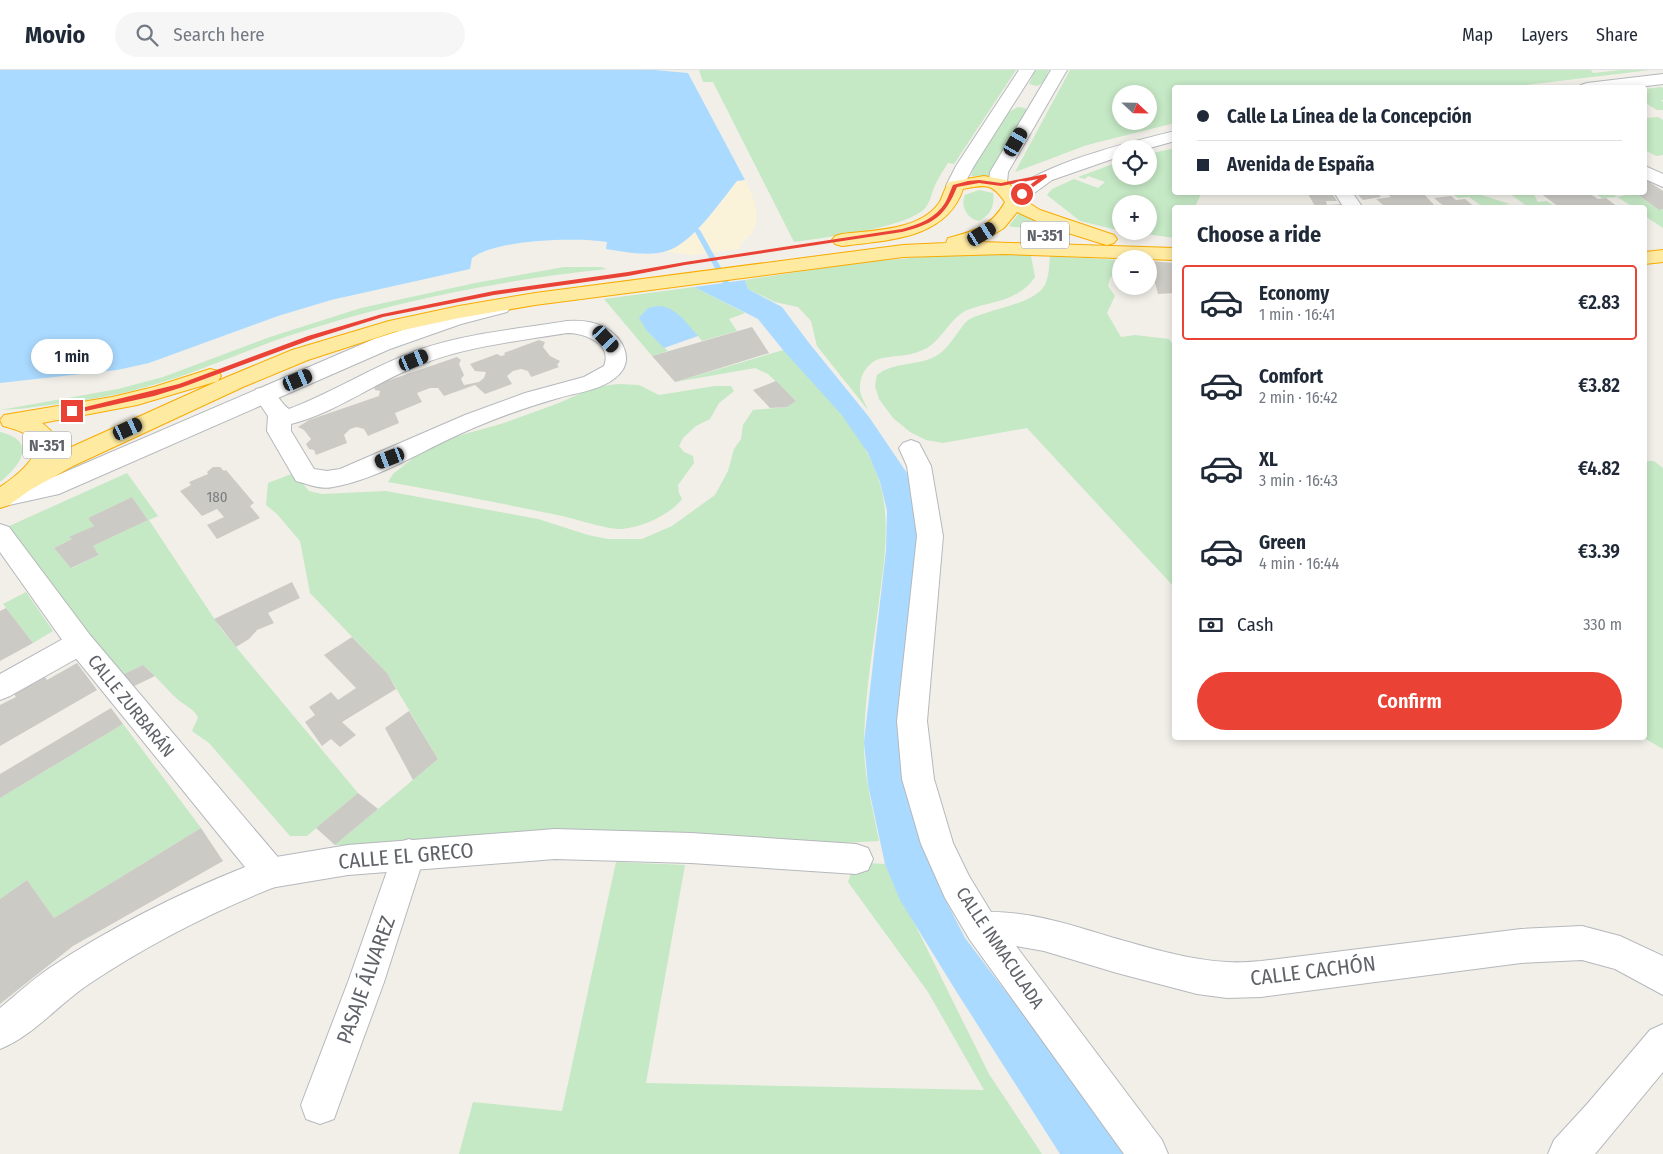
<!DOCTYPE html>
<meta charset="utf-8">
<style>
body{margin:0;font-family:"Fira Sans Condensed",sans-serif;background:#f6f6f7;color:#1f2937;height:100vh;display:flex;flex-direction:column;font-size:19px;white-space:nowrap}
*{box-sizing:border-box;margin:0}
p{font-size:16px;color:#747a83}
.icon{flex:none;width:28px;height:28px;fill:none;stroke:currentColor;stroke-width:2;stroke-linecap:round;stroke-linejoin:round}
.map{position:relative;flex:1;overflow:hidden}
.sheet{position:absolute;left:1172px;top:135px;width:475px;height:535px;display:flex;flex-direction:column;background:#fff;border-radius:5px;box-shadow:0 2px 8px #0003}
.sheet>*{flex:none}
.top-card{position:absolute;left:1172px;top:15px;width:475px;height:110px;border-radius:5px;box-shadow:0 2px 8px #0003;display:grid;align-content:center;height:110px;padding:0 25px;background:#fff}
.needle{width:32px;rotate:112deg}
.controls{position:absolute;left:1112px;top:15px;display:grid;gap:10px}
.controls a{display:grid;place-items:center;width:45px;height:45px;border-radius:50%;background:#fff;box-shadow:0 2px 8px #0003;font-size:25px}
.end{position:absolute;width:22px;height:22px;margin:-11px;border:6px solid #ea4335;background:#fff;box-shadow:0 0 0 2px #fff}
.from{border-radius:50%}
.bubble{position:absolute;height:35px;border-radius:18px;background:#fff;box-shadow:0 2px 8px #0003;font-size:16px;font-weight:600;line-height:35px;text-align:center}
.car{position:absolute;width:15px;height:30px;margin:-15px -8px;border-radius:6px;box-shadow:0 0 4px 1px #0007;background:linear-gradient(#222 24%,#8ab4d8 0 40%,#222 0 76%,#8ab4d8 0 86%,#222 0)}
.top-card b{display:flex;align-items:center;gap:18px;height:48px;font-size:19px}
.top-card b+b{border-top:1px solid #e0e1e3}
.top-card i{width:12px;height:12px;background:#1f2937}
ul{padding:0;list-style:none}
li{display:flex;align-items:center;gap:15px;height:75px;margin:0 10px 8px;padding:0 15px;border:2px solid transparent;border-radius:5px}
li div{flex:1}
li b{display:block;font-size:19px}
li em{font-style:normal;font-weight:600}
li.active{border-color:#ea4335}
li>.icon{width:45px;height:45px;stroke-width:1.5}
h2{padding:0 25px;font-size:22px;line-height:60px}
.pay{display:flex;align-items:center;gap:12px;height:55px;padding:0 25px;font-size:19px}
.pay p{margin-inline-start:auto}
.action{display:flex;gap:10px;margin-top:auto;padding:10px 25px}
.action a{flex:1;height:58px;border-radius:30px;background:#ea4335;color:#fff;font-size:20px;font-weight:600;line-height:58px;text-align:center}
header{display:flex;align-items:center;gap:30px;box-sizing:border-box;height:70px;padding:0 25px;background:#fff;border-bottom:1px solid #e0e1e3}
header strong{font-size:24px}
nav{display:flex;gap:28px;margin-inline-start:auto;font-size:18px}
.search{width:350px;height:45px;background:#f6f6f7;display:flex;align-items:center;gap:12px;box-sizing:border-box;padding:0 18px;border-radius:28px;color:#747a83;font-size:19px}
.map>svg:first-child{display:block}
.green{fill:#c5e8c5;fill-rule:evenodd}
.sand{fill:#fbf3d9}
.water{fill:#aadaff}
.lines{fill:none;stroke-linecap:round;stroke-linejoin:round}
.stream{fill:#aadaff;fill-rule:evenodd}
.building{fill:#cccac5}
.pedestrian-casing{stroke:#b5b8bc;stroke-width:2}
.minor-casing{stroke:#b5b8bc;stroke-width:2}
.tertiary-casing{stroke:#b5b8bc;stroke-width:2}
.trunk-casing{stroke:#f9ab00;stroke-width:2}
.pedestrian{fill:#fff;fill-rule:evenodd}
.minor{fill:#fff;fill-rule:evenodd}
.tertiary{fill:#fff;fill-rule:evenodd}
.trunk{fill:#feeaa1;fill-rule:evenodd}
.route{fill:#ea4335}
.labels{text-anchor:middle;stroke-width:4.5;stroke-linejoin:round;paint-order:stroke}
.number-label{font-size:15px;fill:#7a7d7f}
.shield{fill:#fff;stroke:#8f9295;stroke-width:1}
.shield-label{font-size:16px;font-weight:bold;fill:#5f6368}
.street-label{font-size:18px;fill:#5f6368;stroke:#fff}
.near-street-label{font-size:21px;fill:#5f6368;stroke:#fff}
</style>
<header>
<strong>Movio</strong>
<div class="search"><svg class="icon" aria-label="search" viewBox="0 0 24 24"><circle cx="10" cy="10" r="6"/><path d="M15 15l6 6"/></svg>Search here</div>
<nav><a>Map</a><a>Layers</a><a>Share</a></nav>
</header>
<div class="map">
<svg width="1663" height="1084" viewBox="0 0 1663 1084">
<rect width="100%" height="100%" fill="#f1efe8"/>
<path class="green" d="M699,0H1016L954,94L948,93C944,100 939,106 936,113C932,121 931,130 926,137C910,158 821,168 794,172L713,12H703Z
M1037,0H1049L1043,13L1037,16L1029,14L1034,2Z
M1070,0H1591L1593,3L1621,0H1650L1502,18H1175V53L1087,75L1015,102ZM1121,24H1149V51H1121Z
M1661,17L1663,18V30H1661L1663,32V40H1657L1645,33V19Z
M1018,37L1025,38L1027,42L990,105L984,108L971,106L974,97L1009,42Z
M1658,47L1663,50V85L1656,86L1647,81L1645,48Z
M1175,78V122L1209,123L1201,124L1195,137L1175,138V168L1124,161H1149V134H1121V161L1080,151L1047,125L1052,119L1074,109L1098,118L1105,112L1088,106L1085,109L1078,107L1121,91V106H1149V84Z
M979,120L993,123C995,136 990,145 979,151C967,149 960,136 965,125Z
M1451,123H1475L1510,134L1483,137L1469,127L1458,128Z
M1509,123H1533L1538,132L1547,131L1556,137H1528Z
M1594,123H1611L1617,127L1635,123L1659,140L1663,139V158L1645,146V138L1633,137L1617,127L1602,128Z
M1019,143L1055,158L1012,157L1009,156Z
M973,183L1026,184L1031,186L1035,207C1023,225 1004,230 983,235C977,237 971,238 965,241C949,250 943,268 927,278C913,286 899,285 883,288C869,290 859,305 860,319C860,326 866,334 868,340L817,276L811,251L798,237L775,232L748,219L745,210L862,192Z
M1050,186L1121,190V200L1110,208L1108,216L1115,226L1107,243L1121,267L1135,265L1169,269L1175,278V518L1027,358L943,373L926,370L910,362L893,348L879,329L875,316L877,305C894,292 913,296 932,288C947,282 955,265 965,253C969,248 979,245 986,243C1003,237 1029,233 1042,219C1049,212 1049,196 1050,186Z
M564,197H601L607,199C499,210 391,232 288,266C236,284 185,308 131,321C99,329 66,333 34,337C23,339 11,339 0,340L118,319L163,307L270,267L361,238L475,213Z
M694,217L745,243L729,249L737,261L702,271L698,266L647,261L668,281L652,286L604,229Z
M783,280C820,317 866,363 880,414C890,450 885,486 880,523C874,572 865,621 864,670C863,704 873,739 879,771L844,773L335,775L438,689L387,603L310,523L300,471L277,444L266,435L268,413L294,403L309,421L322,424L386,421L538,449L588,465L608,469H642L672,456L715,425L728,401L734,379L741,369L743,355L753,340L787,337L796,331L768,304L755,298L675,312Z
M618,314L639,315L659,325L715,316H731L734,321L719,333L710,349L696,356L683,368L679,376L684,382L693,386L694,393L678,415L679,423L682,429C670,445 642,457 622,459C609,460 576,449 562,446C504,434 446,422 388,412L393,404L417,385L454,367L501,354L559,333L595,317Z
M0,362C38,371 21,395 0,412Z
M1645,391H1654L1663,398V679L1644,668Z
M127,403L158,446L149,450L221,559L358,723L307,766H290L209,673L192,661L198,648C195,640 188,637 181,632C167,621 157,606 143,595L120,606L7,457ZM132,427L148,450L93,476L99,485L72,498L54,478L72,469L70,467L94,456L88,448Z
M26,522L53,561L33,573L3,534Z
M123,654L201,758L54,848L27,810L0,829V728Z
M856,789L867,793L885,794L989,1004L1042,1084H459L473,1032L562,1041L616,792L685,795L646,1013L984,1020L928,922L848,812Z"/>
<path class="sand" d="M745,110C753,126 762,145 752,163C749,167 743,171 740,174V179L692,185L663,181C693,174 718,135 737,111Z"/>
<path class="water" d="M0,0H654L688,3L745,110L737,111C720,132 696,168 672,179C652,188 626,182 606,179L607,172C576,167 497,169 472,188L470,199L331,230L278,246L149,293L117,300L0,313Z
M745,210L748,219L782,237L809,273L869,347L913,412L918,436L924,777L939,817L965,868L1129,1084H1060L956,921L900,830L885,794L868,715L864,672L886,480L887,441L880,412L868,383L841,344L783,280L758,249L694,217Z
M658,236C677,237 686,253 698,266L664,278L647,261L639,248L648,238Z"/>
<g class="lines">
<path class="stream" d="M697,158L700,160L729,212L737,221L736,222H732L723,213L694,160Z"/>
</g>
<path class="building" d="M1645,109L1663,121V139L1659,140L1634,122H1645Z
M1307,122H1331L1337,131H1326L1327,135L1342,134L1344,138H1316Z
M1355,122H1377L1381,127L1363,130Z
M1385,122H1422L1437,138H1403L1400,135H1383L1376,129L1391,127Z
M1539,122L1590,124L1598,129L1606,128L1619,138H1560Z
M1451,126L1456,130L1465,129L1476,138H1446L1434,128Z
M1149,191L1175,193V223L1158,224Z
M752,257L769,283L675,312L652,286Z
M539,270L545,272L543,277L550,286L560,291L557,295L559,297L531,307L528,301L521,299L513,301L507,306L512,314L485,324L475,315L444,326L438,318H430L417,323L422,332L395,343L399,353L368,366L364,359L357,357L350,359L344,365L347,373L316,385L314,380L309,379L306,374L311,369L304,360L298,357L309,350L379,326L380,321L375,320L374,316L381,313L457,287L461,290L459,294L464,305L461,309L464,315L479,312L484,308L486,302L475,301L470,294L497,284L501,286L505,285L504,283Z
M776,311L796,331L787,337L770,338L753,320Z
M213,397H220L224,401L226,400L254,433L250,436L260,448L217,469L207,455L224,447L217,439L202,446L180,421L191,415L189,412L208,404L207,402Z
M132,427L148,450L93,476L99,485L71,498L54,478L72,469L69,467L94,456L88,448Z
M292,512L300,528L268,543L274,553L257,560L249,569L236,577L214,549Z
M6,538L33,573L0,591V541Z
M352,567L387,603L396,619L342,652L356,665L340,677L331,669L322,676L305,652L315,645L309,637L331,622L338,630L356,618L324,585Z
M77,593L97,620L0,676V635L16,627L14,624L45,607L47,610Z
M143,595L155,606L128,619L120,606Z
M111,638L123,654L0,728V704Z
M409,641L438,689L413,710L385,658Z
M358,723L378,739L335,775L316,758Z
M201,758L223,791L73,876L0,934V829L27,810L54,848Z"/>
<g class="lines">
<defs>
<path id="pedestrian" d="M409,769L421,773L425,784L384,912L339,1035L334,1049L320,1054L306,1049L301,1035L348,912L393,784L397,773Z"/>
<path id="minor" d="M1019,0H1035L974,96L961,120L955,121L949,120L946,116L956,96Z
M1051,0H1067L1008,102L1007,113L1004,117L998,118L992,117L989,113L990,102Z
M1645,96L1663,104V117L1645,109Z
M1334,122H1352L1363,138H1344Z
M567,251C580,250 592,251 604,257C624,268 636,292 615,308C599,321 574,323 555,329C517,340 480,354 445,371C410,388 373,410 333,417C321,420 308,414 296,411L267,361L268,346L253,324L256,319C277,314 276,330 289,339C334,322 375,295 421,279C468,263 519,259 567,251ZM567,263C584,263 613,273 604,296L584,307L525,323L465,345L340,399L327,401L314,399L291,361V354C338,342 377,311 422,294C468,276 519,271 567,263Z
M911,370L919,373L931,396L943,466L927,651L934,709L953,773L969,806L991,842C1034,842 1074,856 1114,868C1150,878 1189,890 1227,892C1238,893 1250,892 1261,891L1521,859L1582,856L1620,866L1663,886V925L1615,899L1582,890L1521,893L1261,927L1227,928L1197,924L1117,903L1044,881L1016,876L1162,1070L1168,1084H1124L970,870L945,828L921,774L902,709L897,651L917,466L907,396L899,378L903,373Z
M80,562L90,565L94,573L90,581L10,626L0,630V604L70,565Z
M555,759L691,763L856,774L868,778L873,789L868,800L856,804L691,793L555,789L348,805L270,818L258,814L253,803L258,792L270,788L348,775Z
M1663,954V1002L1595,1084H1548L1554,1070L1588,1033L1650,960Z"/>
<path id="tertiary" d="M1663,4V14L1630,18H1580L1581,15L1587,13Z
M1175,61V71L1146,79H1121V86L1052,110L1019,134L1013,135L1007,134L1004,130C1028,96 1134,71 1175,61Z
M500,232L507,234L510,238L507,242L461,254L390,279L59,424L0,437V421L44,411L374,269L447,246Z
M0,454L9,457L90,565L282,792L287,803L282,814C214,841 150,873 89,914C59,934 33,966 0,979V938C17,924 33,909 51,897C112,857 177,824 245,797L70,581L0,482Z"/>
<path id="trunk" d="M984,106L1006,110L1021,128L1040,140L1114,165L1117,169L1114,173L1107,175L1100,173L1052,158L1017,142L1004,158L981,172L1175,178V190L1005,184L903,187L535,235L459,248L394,262L308,290L243,317L73,396L30,420L9,435L0,438V417C11,410 47,384 32,369C24,361 13,359 3,356L0,350L4,345L112,327L154,317L210,299L218,301L221,306L218,311L137,335L42,353C52,361 61,369 58,383L227,307L292,280L389,251L459,236L535,223L903,175L946,173L948,168C975,161 991,157 1005,132C991,112 985,115 963,119C946,170 886,170 842,176L835,174L832,170L835,166L842,164C873,160 919,161 939,133C943,127 944,119 949,112Z
M1663,180V192L1645,194V182Z"/>
</defs>
<use href="#pedestrian" class="pedestrian-casing"/>
<use href="#minor" class="minor-casing"/>
<use href="#tertiary" class="tertiary-casing"/>
<use href="#trunk" class="trunk-casing"/>
<use href="#pedestrian" class="pedestrian"/>
<use href="#minor" class="minor"/>
<use href="#tertiary" class="tertiary"/>
<use href="#trunk" class="trunk"/>
</g>
<path class="route" d="M1046,104L1047,107L1022,125L1020,122L1038,109L1001,116L979,113L957,117C945,147 933,154 902,162L685,195L628,206L494,225L383,247L313,269L183,317L154,326L72,344L69,341L179,314L308,266L382,244L494,221L628,202L685,192L902,159C918,155 936,148 945,133C948,128 950,121 953,115L968,111L979,110L1001,113Z"/>
<g class="labels">
<g class="number-label">
<text x="217" y="432">180</text>
</g>
<g class="shield">
<rect x="1021" y="151.5" width="48" height="27" rx="4"/>
<rect x="23" y="361.5" width="48" height="27" rx="4"/>
</g>
<g class="shield-label">
<text x="1045" y="171">N-351</text>
<text x="47" y="381">N-351</text>
</g>
<g class="street-label">
<text transform="translate(131 636) rotate(51)" y="6">CALLE ZURBARÁN</text>
<text transform="translate(1000 878) rotate(56)" y="6">CALLE INMACULADA</text>
</g>
<g class="near-street-label">
<text transform="translate(406 786) rotate(-5)" y="7">CALLE EL GRECO</text>
<text transform="translate(1313 901) rotate(-7)" y="7">CALLE CACHÓN</text>
<text transform="translate(366 910) rotate(-70)" y="7">PASAJE ÁLVAREZ</text>
</g>
</g>
</svg>
<div class="controls">
<a><svg class="needle" viewBox="-14 -14 28 28"><path d="M0-13l5 13h-10z" fill="#e53935"/><path d="M0 13l5-13h-10z" fill="#747a83"/></svg></a>
<a><svg class="icon" aria-label="locate" viewBox="0 0 24 24"><circle cx="12" cy="12" r="6"/><path d="M12 2v4M12 18v4M2 12h4M18 12h4"/></svg></a>
<a>+</a>
<a>−</a>
</div>
<i class="end from" style="left:1022px;top:124px"></i>
<i class="end" style="left:72px;top:341px"></i>
<div class="bubble" style="left:31px;top:269px;width:82px">1 min</div>
<i class="car" style="left:1016px;top:72px;rotate:30deg"></i>
<i class="car" style="left:982px;top:164px;rotate:59deg"></i>
<i class="car" style="left:606px;top:269px;rotate:137deg"></i>
<i class="car" style="left:414px;top:290px;rotate:68deg"></i>
<i class="car" style="left:298px;top:310px;rotate:67deg"></i>
<i class="car" style="left:128px;top:359px;rotate:65deg"></i>
<i class="car" style="left:390px;top:388px;rotate:249deg"></i>
<div class="top-card">
<b><i class="from"></i>Calle La Línea de la Concepción</b>
<b><i></i>Avenida de España</b>
</div>
<section class="sheet">
<h2>Choose a ride</h2>
<ul>
<li class="active"><svg class="icon" aria-label="car" viewBox="0 0 24 24"><path d="M5 17H2v-5l4-1 3-4h7l3 4 3 1v5h-3M9 17h6M6 11h13"/><circle cx="7" cy="17" r="2"/><circle cx="17" cy="17" r="2"/></svg><div><b>Economy</b><p>1 min · 16:41</p></div><em>€2.83</em></li>
<li><svg class="icon" aria-label="car" viewBox="0 0 24 24"><path d="M5 17H2v-5l4-1 3-4h7l3 4 3 1v5h-3M9 17h6M6 11h13"/><circle cx="7" cy="17" r="2"/><circle cx="17" cy="17" r="2"/></svg><div><b>Comfort</b><p>2 min · 16:42</p></div><em>€3.82</em></li>
<li><svg class="icon" aria-label="car" viewBox="0 0 24 24"><path d="M5 17H2v-5l4-1 3-4h7l3 4 3 1v5h-3M9 17h6M6 11h13"/><circle cx="7" cy="17" r="2"/><circle cx="17" cy="17" r="2"/></svg><div><b>XL</b><p>3 min · 16:43</p></div><em>€4.82</em></li>
<li><svg class="icon" aria-label="car" viewBox="0 0 24 24"><path d="M5 17H2v-5l4-1 3-4h7l3 4 3 1v5h-3M9 17h6M6 11h13"/><circle cx="7" cy="17" r="2"/><circle cx="17" cy="17" r="2"/></svg><div><b>Green</b><p>4 min · 16:44</p></div><em>€3.39</em></li>
</ul>
<div class="pay"><svg class="icon" aria-label="cash" viewBox="0 0 24 24"><path d="M3 7h18v10H3z"/><circle cx="12" cy="12" r="2"/></svg>Cash<p>330 m</p></div>
<div class="action"><a>Confirm</a></div>
</section>
</div>
